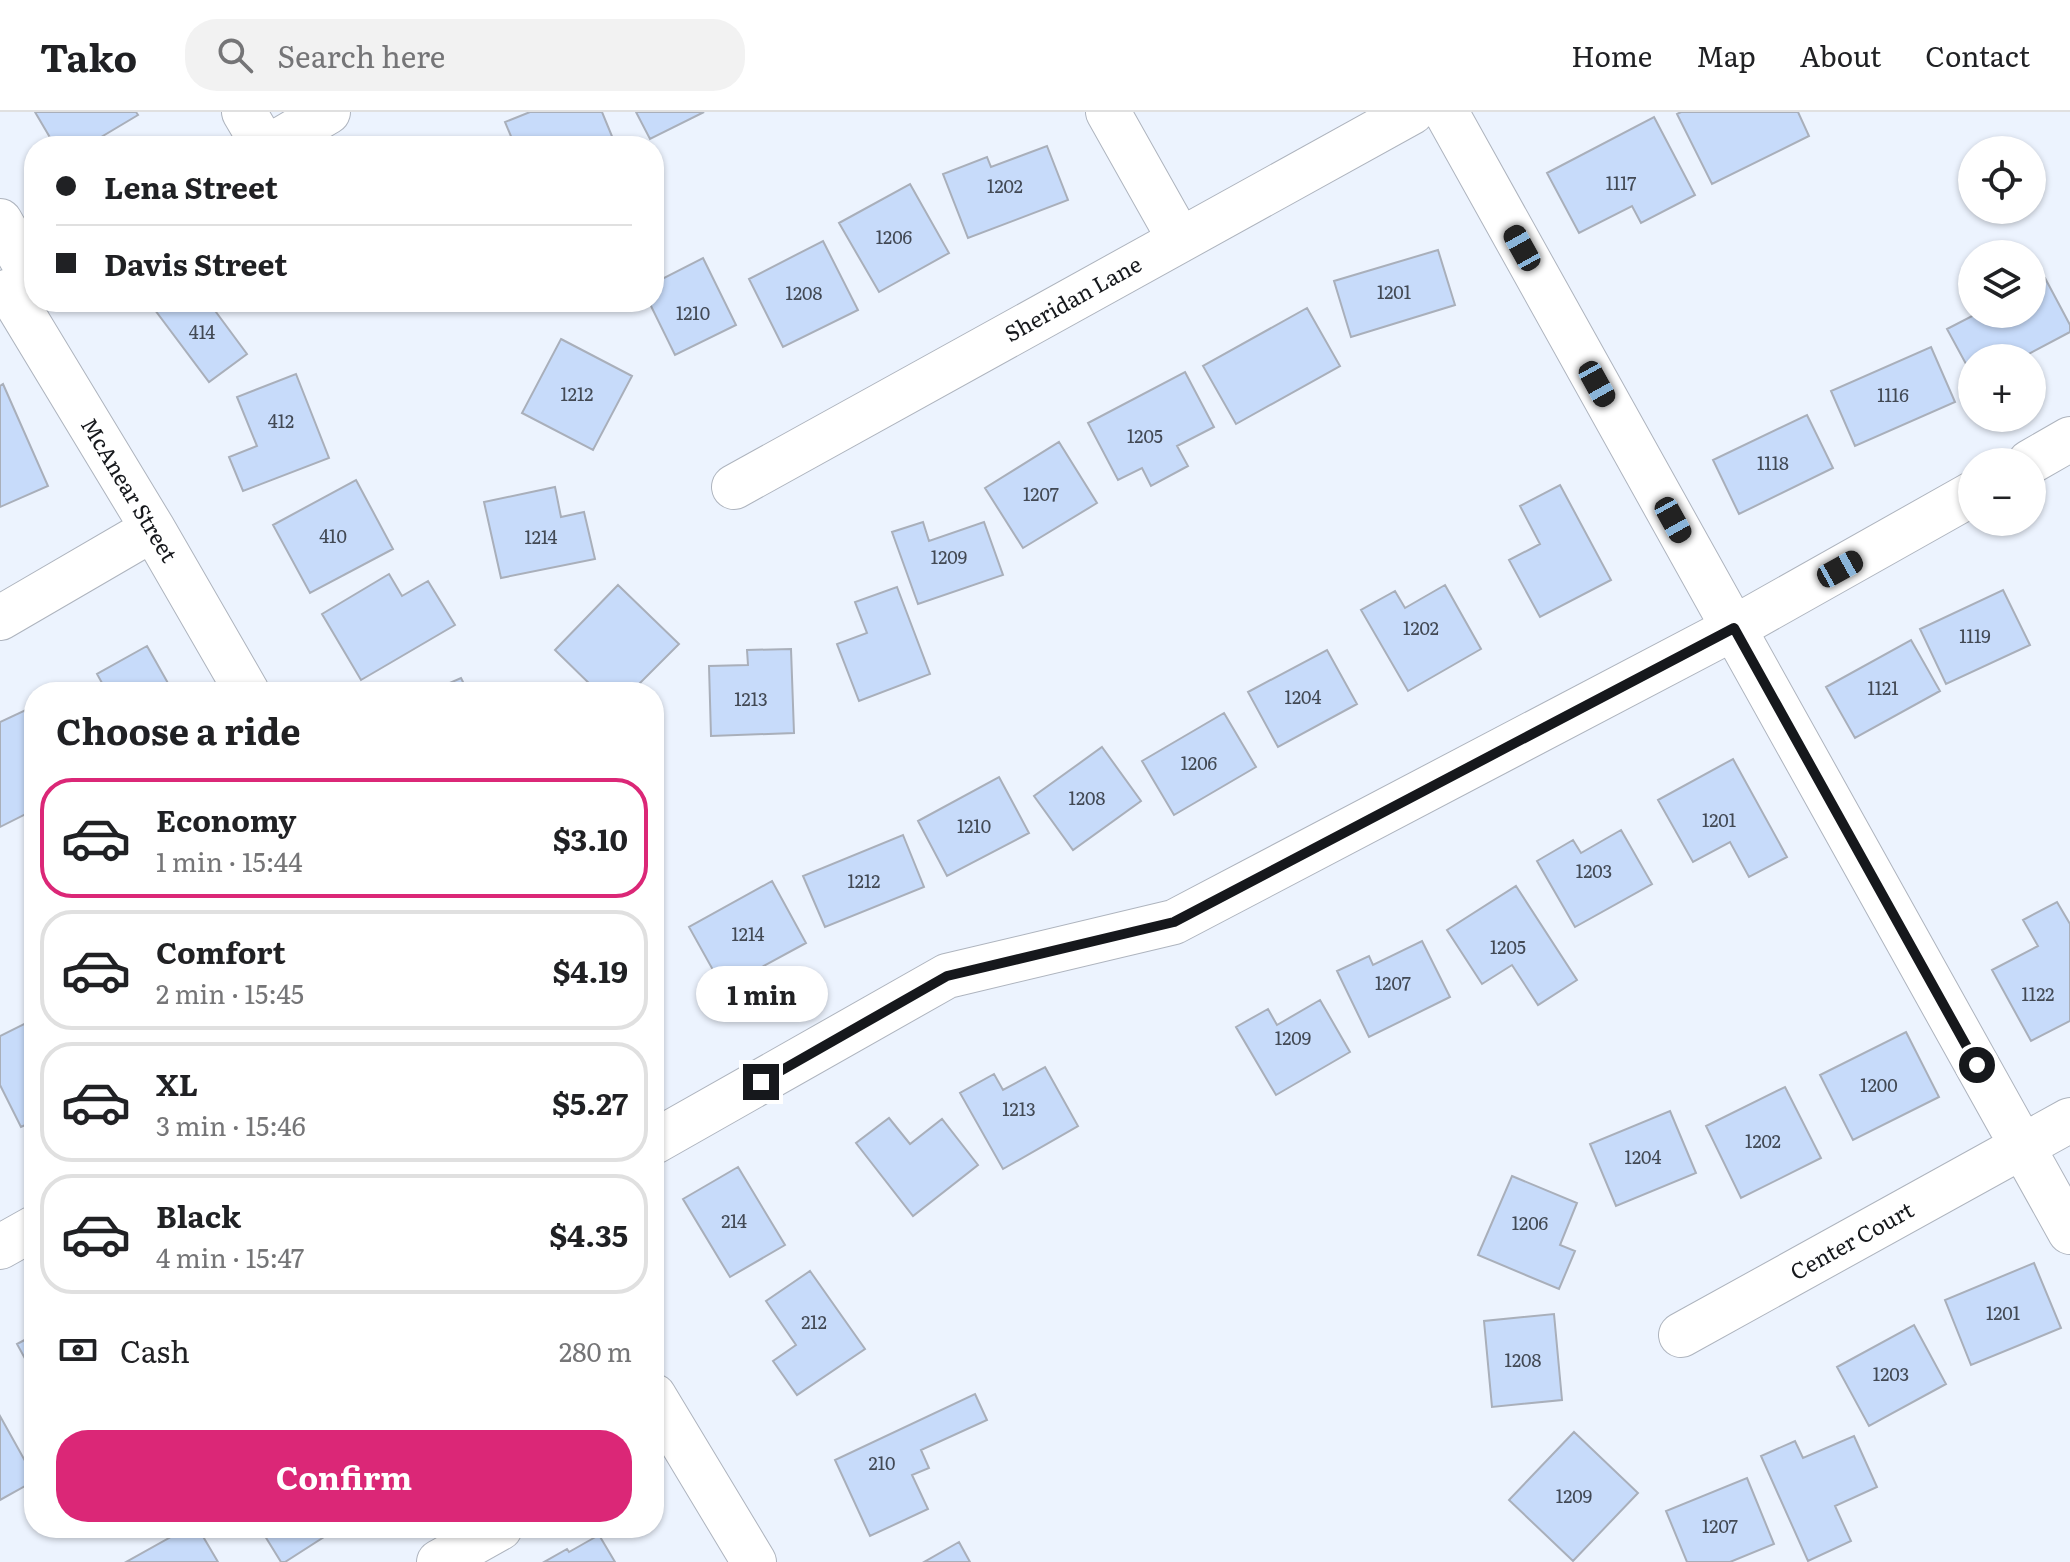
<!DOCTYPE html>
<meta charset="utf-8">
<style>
body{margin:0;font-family:Literata,serif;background:#f2f2f2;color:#202124;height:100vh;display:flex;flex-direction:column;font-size:30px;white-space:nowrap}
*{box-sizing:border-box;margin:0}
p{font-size:26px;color:#757577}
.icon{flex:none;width:44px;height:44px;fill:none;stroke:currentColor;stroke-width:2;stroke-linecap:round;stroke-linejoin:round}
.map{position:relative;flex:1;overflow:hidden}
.panel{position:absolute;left:24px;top:570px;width:640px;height:856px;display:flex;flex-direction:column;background:#fff;border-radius:32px;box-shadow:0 2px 6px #0004}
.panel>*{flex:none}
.hud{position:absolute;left:24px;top:24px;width:640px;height:176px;border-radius:32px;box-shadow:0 2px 6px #0004;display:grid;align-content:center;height:176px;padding:0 32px;background:#fff}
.buttons{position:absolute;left:1958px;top:24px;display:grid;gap:16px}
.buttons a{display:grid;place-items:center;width:88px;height:88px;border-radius:50%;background:#fff;box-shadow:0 2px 6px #0004;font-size:40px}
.end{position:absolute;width:36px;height:36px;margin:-18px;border:10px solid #16181c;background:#fff;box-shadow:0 0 0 4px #fff}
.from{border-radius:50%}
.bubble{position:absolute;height:56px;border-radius:28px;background:#fff;box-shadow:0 2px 6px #0004;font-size:26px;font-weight:700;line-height:56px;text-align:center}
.car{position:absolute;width:24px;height:48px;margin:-24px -12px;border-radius:10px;box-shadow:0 0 6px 2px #0007;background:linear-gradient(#222 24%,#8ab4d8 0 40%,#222 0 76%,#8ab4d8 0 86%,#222 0)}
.hud b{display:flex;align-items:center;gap:28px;height:76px;font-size:30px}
.hud b+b{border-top:2px solid #e0e0e0}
.hud i{width:20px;height:20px;background:#202124}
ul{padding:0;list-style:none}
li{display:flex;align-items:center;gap:24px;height:120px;margin:0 16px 12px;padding:0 16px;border:4px solid #e0e0e0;border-radius:32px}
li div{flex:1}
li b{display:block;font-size:30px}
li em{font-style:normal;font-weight:700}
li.selected{border-color:#db2777}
li>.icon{width:72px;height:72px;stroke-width:1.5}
h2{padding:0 32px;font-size:36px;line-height:96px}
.pay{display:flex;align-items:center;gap:20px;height:88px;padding:0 32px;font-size:30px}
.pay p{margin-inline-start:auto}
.action{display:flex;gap:16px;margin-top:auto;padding:16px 32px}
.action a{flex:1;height:92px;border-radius:32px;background:#db2777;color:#fff;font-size:32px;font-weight:700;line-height:92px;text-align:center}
header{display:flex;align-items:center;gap:48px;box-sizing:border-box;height:112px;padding:0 40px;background:#fff;border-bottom:2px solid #e0e0e0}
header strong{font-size:38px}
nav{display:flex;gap:44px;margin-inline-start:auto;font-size:28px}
.search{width:560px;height:72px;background:#f2f2f2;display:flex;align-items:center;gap:20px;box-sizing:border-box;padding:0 28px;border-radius:32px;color:#757577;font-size:30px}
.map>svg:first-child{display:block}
.building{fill:#c7dbfa;stroke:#a9afba;stroke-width:2}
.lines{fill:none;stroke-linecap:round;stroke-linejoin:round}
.minor-casing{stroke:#aeb4be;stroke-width:46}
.minor{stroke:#fff;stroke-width:44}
.route{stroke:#16181c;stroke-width:10}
.labels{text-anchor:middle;stroke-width:7;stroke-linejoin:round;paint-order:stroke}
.number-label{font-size:18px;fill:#424954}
.street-label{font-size:22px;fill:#16181c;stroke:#fff}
</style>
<header>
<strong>Tako</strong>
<div class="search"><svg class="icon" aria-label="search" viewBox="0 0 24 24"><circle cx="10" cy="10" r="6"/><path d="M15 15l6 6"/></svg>Search here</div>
<nav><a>Home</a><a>Map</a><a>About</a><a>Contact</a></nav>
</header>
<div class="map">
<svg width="2070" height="1450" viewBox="0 0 2070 1450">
<rect width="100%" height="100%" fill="#ecf3fe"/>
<path class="building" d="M35,0H136L138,3L86,34H55Z
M530,0H602L616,34H515L505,10Z
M636,0H704L650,27Z
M1681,0H1798L1809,24L1712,72L1677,2Z
M1654,5L1695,83L1641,111L1632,94L1579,121L1547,61Z
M1047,34L1068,88L968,126L943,62L987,45L991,55Z
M910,72L949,141L879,180L839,111Z
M823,129L858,198L783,235L749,167Z
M1438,138L1455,193L1351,225L1334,169Z
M703,146L736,213L675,243L649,190H654V171Z
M2045,166L2070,213V220L2021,246H1972V263L1947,217L1976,202H2032V173Z
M149,190H230L216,200L247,242L209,270Z
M1307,196L1340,254L1236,312L1203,254Z
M561,227L632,264L593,338L522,301Z
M1931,235L1955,290L1855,334L1831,279Z
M1185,260L1214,315L1177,334L1188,354L1151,374L1142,356L1118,368L1088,311Z
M296,262L329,346L243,379L229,345L257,334L237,285Z
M3,272L48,374L0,395V274Z
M1807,303L1833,356L1739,402L1713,348Z
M1059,330L1097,391L1023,436L985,376Z
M356,368L393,437L310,481L273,413Z
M1560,373L1611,468L1540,505L1509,448L1540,432L1520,394Z
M555,375L561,405L584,400L595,447L501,466L484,390Z
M923,410L929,429L984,410L1003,463L918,492L892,420Z
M389,462L402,484L428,469L455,513L361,568L322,502Z
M618,473L679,532L631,580H598L555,538Z
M1445,473L1481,537L1408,579L1361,498L1395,479L1405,496Z
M897,475L930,562L859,589L837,532L867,521L855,490Z
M2003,478L2030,533L1946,572L1920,517Z
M1911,528L1940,579L1855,626L1826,575Z
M147,534L173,580H107L97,562Z
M791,537L794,621L711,624L709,554L748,553L747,538Z
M1327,538L1357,592L1278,635L1248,580Z
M461,566L468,580H429Z
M30,596L34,603V698L0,715V610Z
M1224,601L1256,655L1174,703L1142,649Z
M1102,635L1141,689L1073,738L1034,684Z
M1733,647L1787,745L1749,765L1730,730L1693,750L1658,688Z
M999,665L1029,721L947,764L918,709Z
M1621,718L1652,772L1575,815L1537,749L1573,728L1581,741Z
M903,723L924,775L825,815L803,764Z
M772,769L806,831L723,876L689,815Z
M1516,774L1577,868L1538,893L1512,853L1482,872L1447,818Z
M2057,790L2070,812V909L2031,929L1992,858L2038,834L2023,808Z
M1422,829L1450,885L1369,925L1337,859L1369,844L1373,853Z
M1320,888L1350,940L1276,983L1236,915L1268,897L1277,913Z
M34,907V1009L21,1015L0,973V924Z
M1906,920L1939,985L1853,1028L1820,963Z
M1045,955L1078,1014L1003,1057L960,981L994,962L1003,978Z
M1785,975L1821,1046L1741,1086L1706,1014Z
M1670,999L1696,1061L1616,1094L1590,1032Z
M889,1006L910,1032L942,1007L978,1053L913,1104L856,1031Z
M738,1055L785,1133L730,1165L683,1087Z
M1512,1064L1577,1091L1560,1133L1575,1139L1559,1177L1478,1143Z
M2034,1151L2061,1216L1971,1253L1945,1188Z
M810,1159L865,1237L797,1283L773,1249L796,1233L766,1189Z
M1554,1202L1562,1288L1492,1295L1484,1209Z
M1914,1213L1946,1272L1869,1314L1837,1255Z
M34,1223V1263L17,1232Z
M975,1282L987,1308L921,1338L929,1356L912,1363L928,1397L870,1424L835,1348Z
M0,1304L34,1365V1369L0,1388Z
M1574,1320L1638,1381L1573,1449L1509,1388Z
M1854,1324L1877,1375L1835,1394L1851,1429L1808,1449L1761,1344L1795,1329L1803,1346Z
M1747,1366L1774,1432L1730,1450H1687L1666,1399Z
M187,1416H198L218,1450H126Z
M260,1416H338L285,1450H281Z
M599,1423L615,1450H544L567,1437L569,1440Z
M959,1430L970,1450H924Z"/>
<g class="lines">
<defs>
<path id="minor" d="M244,0L264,34
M1108,0L1180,128
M1446,0L2070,1120
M270,34L328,0
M0,109L33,167
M9,179L153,417L247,580
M2030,350L2070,327
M734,375L1412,0
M0,506L153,417
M654,1030L947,864L1174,810L1734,516L1972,382
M0,1135L34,1116
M1681,1223L2070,1008
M654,1284L754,1450
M439,1450L500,1416"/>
</defs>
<use href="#minor" class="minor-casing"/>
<use href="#minor" class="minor"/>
</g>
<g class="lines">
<path class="route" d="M761,970L947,864L1174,810L1734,516L1977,953"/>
</g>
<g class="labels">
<g class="number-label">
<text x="1621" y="78">1117</text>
<text x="1005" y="81">1202</text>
<text x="894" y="132">1206</text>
<text x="1394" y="187">1201</text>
<text x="804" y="188">1208</text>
<text x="693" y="208">1210</text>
<text x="202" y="227">414</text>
<text x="577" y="289">1212</text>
<text x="1893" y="290">1116</text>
<text x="281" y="316">412</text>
<text x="1145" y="331">1205</text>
<text x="1773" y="358">1118</text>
<text x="1041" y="389">1207</text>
<text x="333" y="431">410</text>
<text x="541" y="432">1214</text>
<text x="949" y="452">1209</text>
<text x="1421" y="523">1202</text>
<text x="1975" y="531">1119</text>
<text x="1883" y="583">1121</text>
<text x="1303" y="592">1204</text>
<text x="751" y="594">1213</text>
<text x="1199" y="658">1206</text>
<text x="1087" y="693">1208</text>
<text x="1719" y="715">1201</text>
<text x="974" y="721">1210</text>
<text x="1594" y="766">1203</text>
<text x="864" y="776">1212</text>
<text x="748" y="829">1214</text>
<text x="1508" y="842">1205</text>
<text x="1393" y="878">1207</text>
<text x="2038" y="889">1122</text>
<text x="1293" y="933">1209</text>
<text x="1879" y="980">1200</text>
<text x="1019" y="1004">1213</text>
<text x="1763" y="1036">1202</text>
<text x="1643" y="1052">1204</text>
<text x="734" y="1116">214</text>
<text x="1530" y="1118">1206</text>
<text x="2003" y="1208">1201</text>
<text x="814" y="1217">212</text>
<text x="1523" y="1255">1208</text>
<text x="1891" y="1269">1203</text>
<text x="882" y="1358">210</text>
<text x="1574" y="1391">1209</text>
<text x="1720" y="1421">1207</text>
</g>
<g class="street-label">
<text transform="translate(1073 187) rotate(-29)" y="8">Sheridan Lane</text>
<text transform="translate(129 378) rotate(59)" y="8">McAnear Street</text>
<text transform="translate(1852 1129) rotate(-29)" y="8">Center Court</text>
</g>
</g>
</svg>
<div class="buttons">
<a><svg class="icon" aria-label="locate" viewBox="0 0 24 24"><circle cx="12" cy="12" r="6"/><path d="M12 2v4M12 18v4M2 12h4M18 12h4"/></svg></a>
<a><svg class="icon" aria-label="layers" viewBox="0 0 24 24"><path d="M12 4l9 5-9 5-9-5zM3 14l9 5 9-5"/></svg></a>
<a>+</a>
<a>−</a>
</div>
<i class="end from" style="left:1977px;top:953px"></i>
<i class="end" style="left:761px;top:970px"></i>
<div class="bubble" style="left:696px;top:854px;width:132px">1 min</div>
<i class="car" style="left:1522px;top:136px;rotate:331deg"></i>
<i class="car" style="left:1597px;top:272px;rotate:151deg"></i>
<i class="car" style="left:1673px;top:408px;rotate:151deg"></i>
<i class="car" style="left:1840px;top:457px;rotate:61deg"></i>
<div class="hud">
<b><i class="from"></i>Lena Street</b>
<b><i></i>Davis Street</b>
</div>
<section class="panel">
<h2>Choose a ride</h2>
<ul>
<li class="selected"><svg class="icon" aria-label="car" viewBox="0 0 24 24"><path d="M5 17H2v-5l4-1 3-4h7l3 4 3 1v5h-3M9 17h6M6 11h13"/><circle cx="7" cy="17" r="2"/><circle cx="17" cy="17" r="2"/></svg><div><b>Economy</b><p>1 min · 15:44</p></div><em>$3.10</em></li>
<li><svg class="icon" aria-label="car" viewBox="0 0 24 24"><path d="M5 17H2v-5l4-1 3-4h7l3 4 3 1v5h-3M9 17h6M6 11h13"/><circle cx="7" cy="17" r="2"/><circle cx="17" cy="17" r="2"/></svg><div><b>Comfort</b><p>2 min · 15:45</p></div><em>$4.19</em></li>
<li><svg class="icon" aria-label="car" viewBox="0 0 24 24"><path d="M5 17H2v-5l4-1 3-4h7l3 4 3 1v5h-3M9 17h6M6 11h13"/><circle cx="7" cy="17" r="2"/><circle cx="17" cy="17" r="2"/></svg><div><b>XL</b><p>3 min · 15:46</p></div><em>$5.27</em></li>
<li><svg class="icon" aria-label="car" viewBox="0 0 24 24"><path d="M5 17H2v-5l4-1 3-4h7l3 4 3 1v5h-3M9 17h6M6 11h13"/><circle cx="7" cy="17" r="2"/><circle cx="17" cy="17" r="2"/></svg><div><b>Black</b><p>4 min · 15:47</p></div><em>$4.35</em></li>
</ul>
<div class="pay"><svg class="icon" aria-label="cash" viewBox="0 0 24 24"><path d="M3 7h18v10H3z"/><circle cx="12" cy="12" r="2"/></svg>Cash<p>280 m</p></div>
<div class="action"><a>Confirm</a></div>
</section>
</div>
